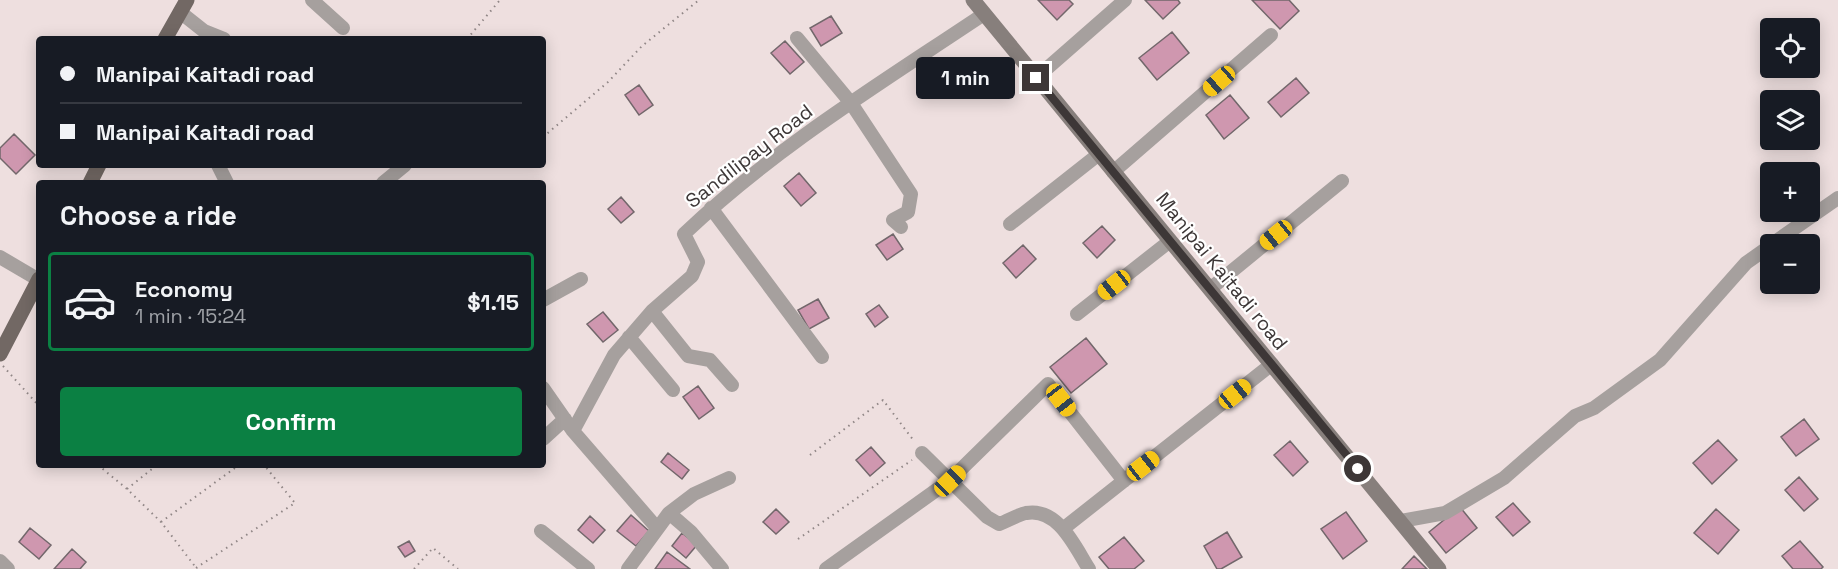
<!DOCTYPE html>
<meta charset="utf-8">
<style>
body{margin:0;font-family:"Space Grotesk",sans-serif;background:#242831;color:#f1f3f6;height:100vh;display:flex;flex-direction:column;font-size:22px;white-space:nowrap}
*{box-sizing:border-box;margin:0}
p{font-size:20px;color:#9ea1a6}
.icon{flex:none;width:33px;height:33px;fill:none;stroke:currentColor;stroke-width:2;stroke-linecap:round;stroke-linejoin:round}
.map{position:relative;flex:1;overflow:hidden}
.drawer{position:absolute;left:36px;top:180px;width:510px;height:288px;display:flex;flex-direction:column;background:#171b24;border-radius:6px;box-shadow:0 3px 15px #0003}
.drawer>*{flex:none}
.hud{position:absolute;left:36px;top:36px;width:510px;height:132px;border-radius:6px;box-shadow:0 3px 15px #0003;display:grid;align-content:center;height:132px;padding:0 24px;background:#171b24}
.buttons{position:absolute;left:1760px;top:18px;display:grid;gap:12px}
.buttons a{display:grid;place-items:center;width:60px;height:60px;border-radius:6px;background:#171b24;box-shadow:0 3px 15px #0003;font-size:30px}
.end{position:absolute;width:27px;height:27px;margin:-14px;border:8px solid #3d3737;background:#fff;box-shadow:0 0 0 3px #fff}
.from{border-radius:50%}
.bubble{position:absolute;height:42px;border-radius:6px;background:#171b24;box-shadow:0 3px 15px #0003;font-size:20px;font-weight:700;line-height:42px;text-align:center}
.car{position:absolute;width:18px;height:36px;margin:-18px -9px;border-radius:8px;box-shadow:0 0 4px 2px #0007;background:linear-gradient(#f5c518 24%,#345 0 40%,#f5c518 0 76%,#345 0 86%,#f5c518 0)}
.hud b{display:flex;align-items:center;gap:21px;height:57px;font-size:22px}
.hud b+b{border-top:2px solid #363941}
.hud i{width:15px;height:15px;background:#f1f3f6}
ul{padding:0;list-style:none}
li{display:flex;align-items:center;gap:18px;height:99px;margin:0 12px 9px;padding:0 12px;border:3px solid transparent;border-radius:6px}
li div{flex:1}
li b{display:block;font-size:22px}
li em{font-style:normal;font-weight:700}
li.on{border-color:#0b8043}
li>.icon{width:54px;height:54px;stroke-width:1.5}
h2{padding:0 24px;font-size:27px;line-height:72px}
.action{display:flex;gap:12px;margin-top:auto;padding:12px 24px}
.action a{flex:1;height:69px;border-radius:6px;background:#0b8043;color:#fff;font-size:24px;font-weight:700;line-height:69px;text-align:center}
.map>svg:first-child{display:block}
.building{fill:#cf97af;stroke:#72676b;stroke-width:1.5}
.lines{fill:none;stroke-linecap:round;stroke-linejoin:round}
.path{stroke:#908686;stroke-width:2;stroke-dasharray:1.5 4.5;stroke-linecap:butt}
.street{stroke:#a6a09e;stroke-width:14}
.secondary{stroke:#877f7c;stroke-width:15}
.primary{stroke:#726864;stroke-width:15}
.route{stroke:#3d3737;stroke-width:8}
.labels{text-anchor:middle;stroke-width:4.5;stroke-linejoin:round;paint-order:stroke}
.street-label{font-size:20px;fill:#3d3737;stroke:#fff}
</style>
<div class="map">
<svg width="1838" height="569" viewBox="0 0 1838 569">
<rect width="100%" height="100%" fill="#eedfdf"/>
<path class="building" d="M1038,0H1069L1073,4L1057,20Z
M1145,0H1178L1180,3L1163,19Z
M1252,0H1289L1299,11L1280,29Z
M831,16L842,33L821,46L810,28Z
M1172,32L1189,53L1157,80L1139,58Z
M785,41L804,62L790,74L771,53Z
M1296,78L1309,93L1281,117L1268,102Z
M639,85L653,105L639,115L625,95Z
M1230,95L1249,118L1224,139L1206,115Z
M14,134L35,155L16,174L0,158V148Z
M799,173L816,193L801,206L784,186Z
M621,197L634,212L621,223L608,209Z
M1102,226L1115,240L1097,258L1083,243Z
M893,234L903,249L887,260L876,245Z
M1023,245L1036,259L1016,278L1003,263Z
M818,299L829,318L809,329L798,310Z
M879,305L888,317L875,327L866,314Z
M603,312L618,330L603,342L587,324Z
M1086,338L1107,364L1071,393L1050,367Z
M698,386L714,408L699,419L683,397Z
M1804,419L1819,439L1796,456L1781,437Z
M1718,440L1737,460L1712,484L1693,463Z
M1290,441L1308,462L1293,476L1274,455Z
M871,447L885,463L870,476L856,460Z
M668,453L689,470L682,479L661,462Z
M1799,477L1818,499L1804,511L1785,490Z
M1513,503L1530,522L1513,536L1496,517Z
M1460,507L1477,528L1446,553L1429,532Z
M776,509L789,522L776,534L763,522Z
M1716,509L1739,530L1718,554L1694,533Z
M1346,512L1367,541L1343,559L1321,529Z
M631,515L649,531L636,546L617,531Z
M590,516L605,530L593,543L578,530Z
M30,528L51,545L39,559L19,542Z
M1227,532L1242,557L1221,569H1217L1204,546Z
M682,533L697,545L686,558L672,546Z
M1124,537L1144,561L1134,569H1109L1099,557Z
M409,541L415,551L405,557L398,547Z
M1800,541L1823,567L1821,569H1793L1782,556Z
M72,549L86,562L80,569H54Z
M667,552L690,569H655Z
M1414,556L1427,569H1402Z"/>
<g class="lines">
<path class="path" d="M467,39L500,0
M543,137L608,82L642,46L699,0
M3,366L39,406
M810,455L883,400L914,441
M98,465L127,489L161,522L197,569
M127,489L157,465
M161,522L239,465
M798,539L912,460
M196,568L295,503L264,465
M414,569L433,548L458,569"/>
<path class="street" d="M312,0L343,28
M180,12L204,31L224,39
M797,38L851,103L911,194L908,212L893,220L901,227
M1036,78L1125,0
M218,165L227,183
M1113,172L1271,35
M383,183L405,165
M711,208L822,357
M1010,224L1099,154
M1772,244L1838,198
M0,257L39,280
M1210,289L1342,181
M543,300L581,279
M652,311L688,356L710,360L732,385
M1077,314L1170,241
M629,337L673,390
M543,388L573,431
M543,439L565,419
M922,453L987,517L999,524C1008,521 1017,515 1026,513C1058,507 1075,547 1089,569
M669,513L691,532L722,569
M1401,521L1445,513L1504,478L1575,416L1594,408L1660,360L1746,263L1770,246
M657,528L573,431L614,355L652,311L692,276L698,262L684,234C774,148 881,83 984,14
M1064,528L1272,364
M541,531L588,569
M0,561L8,569
M628,569L669,513L694,494L729,478
M826,569L949,481L1048,384L1124,481"/>
<path class="secondary" d="M973,0L1439,569"/>
<path class="primary" d="M165,39L187,0
M90,183L99,165
M0,354L39,279"/>
</g>
<g class="lines">
<path class="route" d="M1036,78L1358,469"/>
</g>
<g class="labels">
<g class="street-label">
<text transform="translate(749 156) rotate(-38)" y="7">Sandilipay Road</text>
<text transform="translate(1222 271) rotate(51)" y="7">Manipai Kaitadi road</text>
</g>
</g>
</svg>
<div class="buttons">
<a><svg class="icon" aria-label="locate" viewBox="0 0 24 24"><circle cx="12" cy="12" r="6"/><path d="M12 2v4M12 18v4M2 12h4M18 12h4"/></svg></a>
<a><svg class="icon" aria-label="layers" viewBox="0 0 24 24"><path d="M12 4l9 5-9 5-9-5zM3 14l9 5 9-5"/></svg></a>
<a>+</a>
<a>−</a>
</div>
<i class="end from" style="left:1358px;top:469px"></i>
<i class="end" style="left:1036px;top:78px"></i>
<div class="bubble" style="left:916px;top:57px;width:99px">1 min</div>
<i class="car" style="left:1219px;top:81px;rotate:229deg"></i>
<i class="car" style="left:1276px;top:235px;rotate:231deg"></i>
<i class="car" style="left:1114px;top:285px;rotate:232deg"></i>
<i class="car" style="left:1235px;top:394px;rotate:51deg"></i>
<i class="car" style="left:1061px;top:400px;rotate:142deg"></i>
<i class="car" style="left:1143px;top:466px;rotate:52deg"></i>
<i class="car" style="left:950px;top:481px;rotate:46deg"></i>
<div class="hud">
<b><i class="from"></i>Manipai Kaitadi road</b>
<b><i></i>Manipai Kaitadi road</b>
</div>
<section class="drawer">
<h2>Choose a ride</h2>
<ul>
<li class="on"><svg class="icon" aria-label="car" viewBox="0 0 24 24"><path d="M5 17H2v-5l4-1 3-4h7l3 4 3 1v5h-3M9 17h6M6 11h13"/><circle cx="7" cy="17" r="2"/><circle cx="17" cy="17" r="2"/></svg><div><b>Economy</b><p>1 min · 15:24</p></div><em>$1.15</em></li>
</ul>
<div class="action"><a>Confirm</a></div>
</section>
</div>
